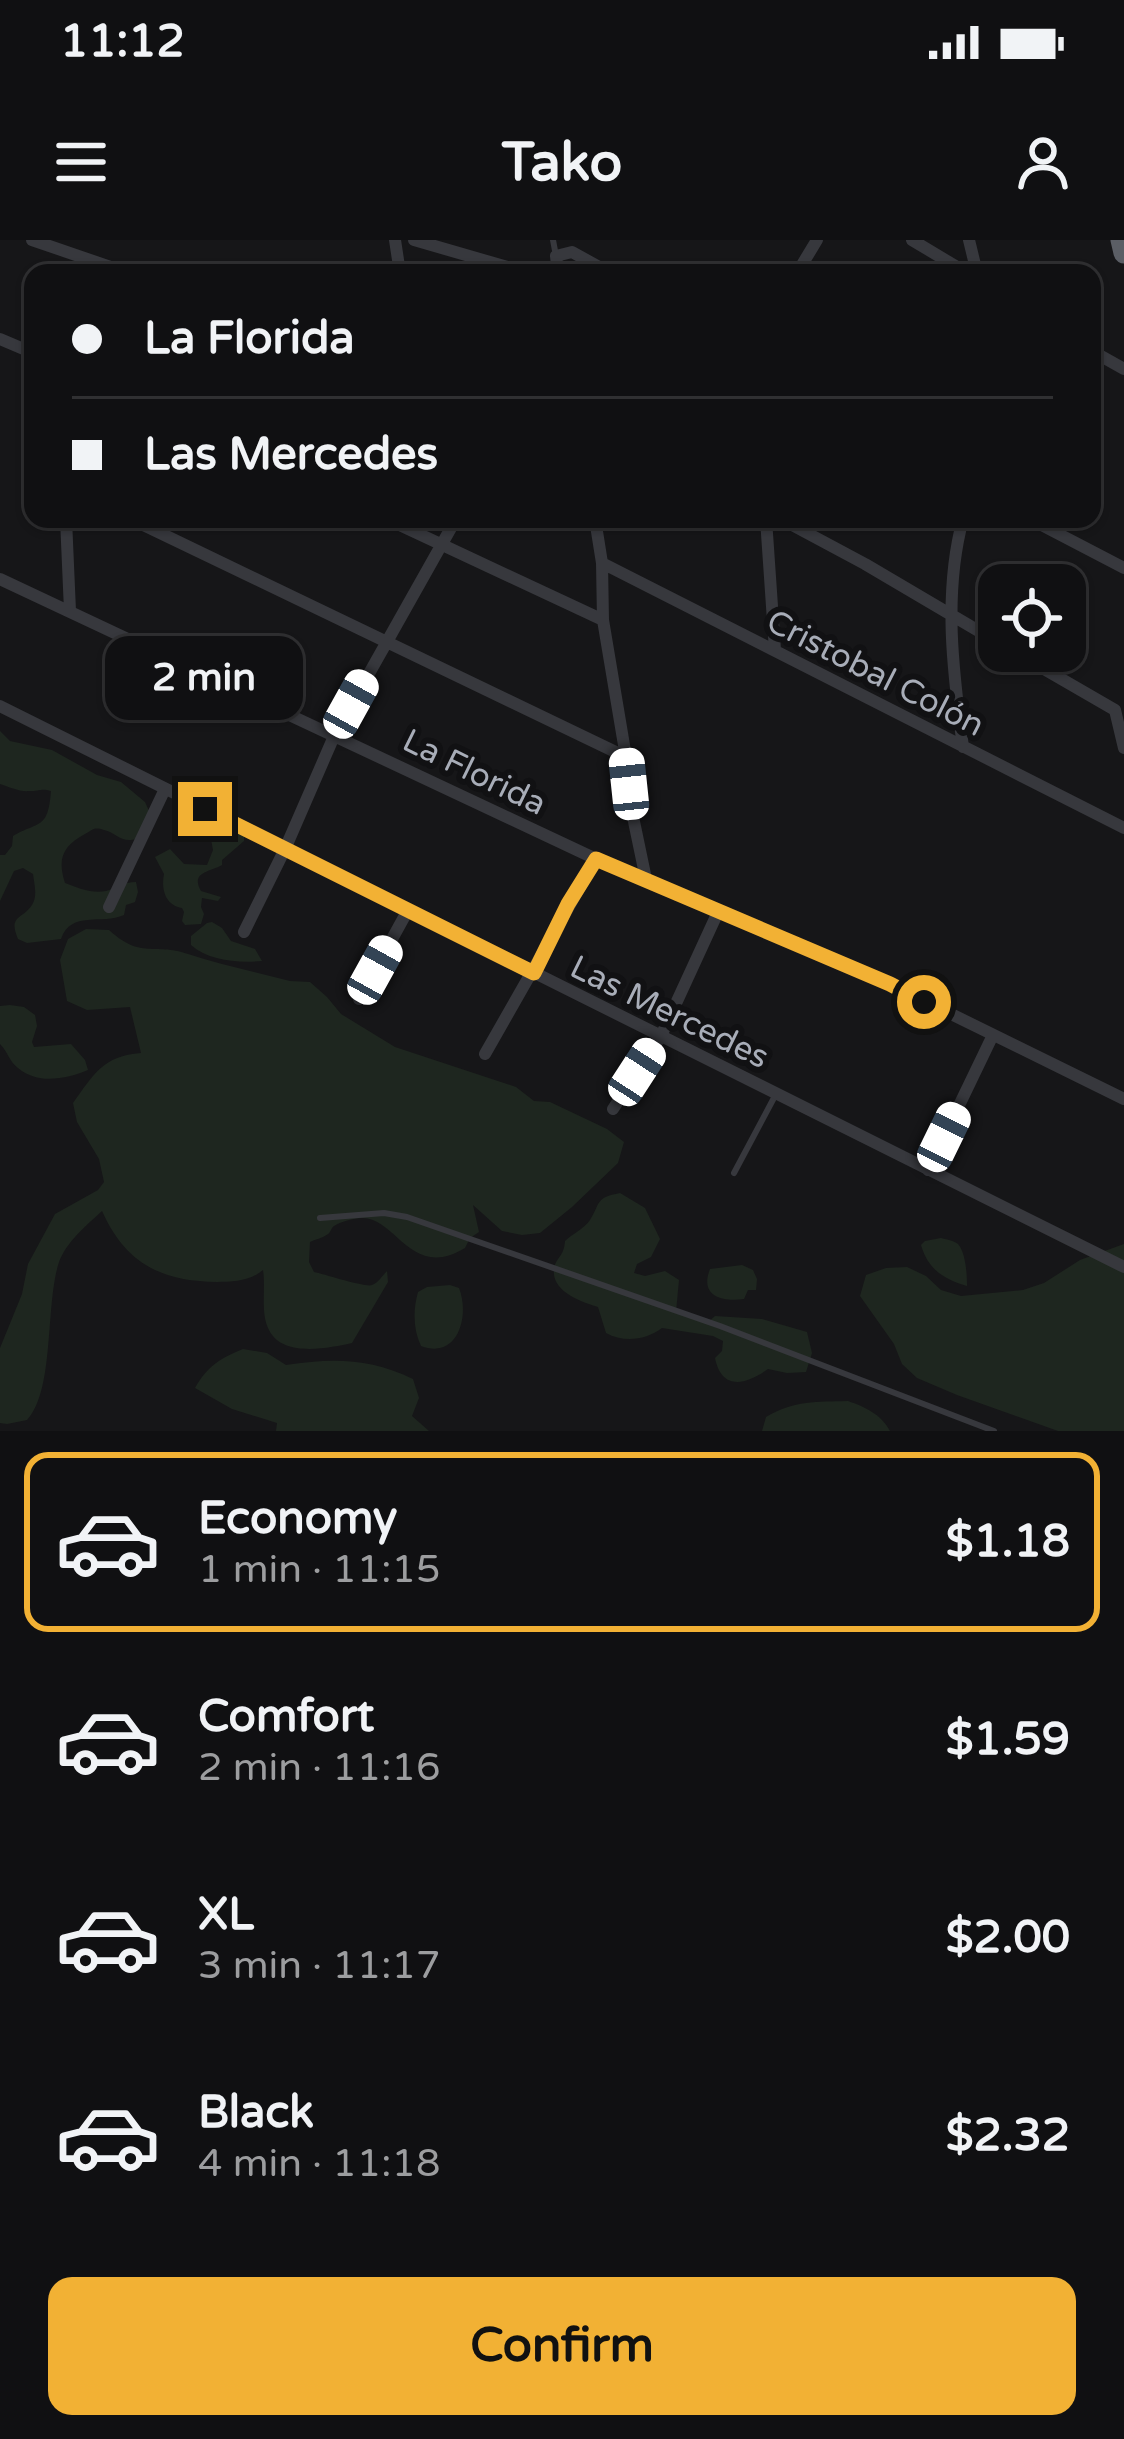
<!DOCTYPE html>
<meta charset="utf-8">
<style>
body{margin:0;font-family:"Varela Round",sans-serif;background:#1e1e20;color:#f1f3f6;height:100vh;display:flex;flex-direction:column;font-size:45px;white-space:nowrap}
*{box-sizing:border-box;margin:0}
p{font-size:39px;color:#9c9d9f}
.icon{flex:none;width:66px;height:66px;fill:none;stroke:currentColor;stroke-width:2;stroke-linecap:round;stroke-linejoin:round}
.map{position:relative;height:1191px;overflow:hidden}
.sheet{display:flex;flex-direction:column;background:#101012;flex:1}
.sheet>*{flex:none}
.guide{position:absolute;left:24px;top:24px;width:1077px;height:264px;border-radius:24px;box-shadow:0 3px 9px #0004,0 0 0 3px #303032;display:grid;align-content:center;height:264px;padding:0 48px;background:#101012}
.fabs{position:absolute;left:978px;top:324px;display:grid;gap:24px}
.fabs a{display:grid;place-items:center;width:108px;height:108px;border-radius:24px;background:#101012;box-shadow:0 3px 9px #0004,0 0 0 3px #303032;font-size:60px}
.end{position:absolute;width:54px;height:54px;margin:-27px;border:15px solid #f2b134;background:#111;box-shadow:0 0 0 6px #111}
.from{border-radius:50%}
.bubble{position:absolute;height:84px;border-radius:24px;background:#101012;box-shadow:0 3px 9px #0004,0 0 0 3px #303032;font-size:39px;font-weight:700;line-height:84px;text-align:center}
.car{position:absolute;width:36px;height:72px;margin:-36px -18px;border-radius:15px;box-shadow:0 0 9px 3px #0007;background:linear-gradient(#fff 24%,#345 0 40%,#fff 0 76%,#345 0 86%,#fff 0)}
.guide b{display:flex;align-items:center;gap:42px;height:114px;font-size:45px}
.guide b+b{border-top:3px solid #303032}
.guide i{width:30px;height:30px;background:#f1f3f6}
ul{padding:21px 0 0;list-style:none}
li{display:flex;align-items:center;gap:36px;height:180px;margin:0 24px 18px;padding:0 24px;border:6px solid transparent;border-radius:24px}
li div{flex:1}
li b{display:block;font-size:45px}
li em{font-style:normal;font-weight:700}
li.selected{border-color:#f2b134}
li>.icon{width:108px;height:108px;stroke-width:1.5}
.cta{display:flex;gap:24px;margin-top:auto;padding:24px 48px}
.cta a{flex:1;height:138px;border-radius:24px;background:#f2b134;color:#111;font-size:48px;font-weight:700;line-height:138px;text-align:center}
.status{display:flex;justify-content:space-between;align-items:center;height:84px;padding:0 60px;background:#101012;direction:ltr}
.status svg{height:33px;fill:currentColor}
header{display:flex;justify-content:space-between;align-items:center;height:156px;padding:0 48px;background:#101012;font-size:54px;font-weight:700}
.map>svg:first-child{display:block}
.green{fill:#1e261f}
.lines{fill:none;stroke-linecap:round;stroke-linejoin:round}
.service{stroke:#37383d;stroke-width:6}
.minor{stroke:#37383d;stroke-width:12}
.trunk{stroke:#5b5e65;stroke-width:21}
.route{stroke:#f2b134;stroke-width:15}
.labels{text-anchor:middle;stroke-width:12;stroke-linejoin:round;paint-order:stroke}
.street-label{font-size:33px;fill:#a8adb8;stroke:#111113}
</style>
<div class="status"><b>11:12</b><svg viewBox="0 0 49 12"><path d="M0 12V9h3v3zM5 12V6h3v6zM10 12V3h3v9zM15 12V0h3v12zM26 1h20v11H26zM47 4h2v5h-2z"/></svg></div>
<header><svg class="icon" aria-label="menu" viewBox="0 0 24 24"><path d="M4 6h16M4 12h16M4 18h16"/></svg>Tako<svg class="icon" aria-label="person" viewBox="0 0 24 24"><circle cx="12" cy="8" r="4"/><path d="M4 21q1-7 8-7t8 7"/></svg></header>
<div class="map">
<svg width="1124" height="1191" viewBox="0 0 1124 1191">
<rect width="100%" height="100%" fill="#161618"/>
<path class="green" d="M0,491L10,501L52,510L97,535L121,542L145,562L154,582C147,590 143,599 131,600C120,601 114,592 104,590C94,587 94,589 85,594C63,606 57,618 65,643C78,648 92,654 106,651C118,648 123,642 136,642L138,652L135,662L126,665L124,675C102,685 71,670 61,699L27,703L18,699C8,675 22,680 32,665C38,656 34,643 33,634L23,628L14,631L0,661V615H5L12,606L13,596C39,581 48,590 51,551C42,548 39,551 29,551C20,552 9,547 0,544Z
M206,576H216L230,582L233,592L244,595V601L222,620V625C210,632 190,632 201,651L221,657L218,661L202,658L201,667L204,674L201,684L185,685L182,681L184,672L182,668C165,665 161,649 164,634L155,617L170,609L184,624L207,625L213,610L211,599L198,592V582L201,578Z
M212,682L222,688L231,701L255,709L262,721C238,723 209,721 191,705V696L207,683Z
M86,689L109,690C142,720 153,702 188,714C222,725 256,732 290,741L310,742L327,757L341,774L395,807L516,847L534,861L550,862L607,889L624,902L618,923L572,967L540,993L522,995L502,991L473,965L479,992L470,998L465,1008C411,1041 396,977 362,978C354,978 340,982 334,986C331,988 331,992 328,994C323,998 316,999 310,1002L309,1022L314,1032C324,1034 367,1048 372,1045C378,1043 382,1036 387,1031L388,1042L352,1103C329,1108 283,1118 269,1090C260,1073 266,1049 263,1030C250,1041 234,1042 217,1042C161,1041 126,1024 102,971C86,986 67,1001 59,1022C45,1065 55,1150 27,1180L7,1184L0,1183V1108L22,1054L28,1024L55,974L98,950L104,942L99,919L77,882L73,863C94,834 103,816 141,813L130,767L87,770L67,761L60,720L68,699Z
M10,765L24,767L35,775L37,786L32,802L34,807L71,804L85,820L88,830C66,839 38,845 18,828C9,821 8,812 0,804V766Z
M620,953L645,968L660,999L651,1017L637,1024L634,1033L645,1036L665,1031L679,1040L676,1072L707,1083L715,1076L762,1079L807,1092L812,1113L806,1132L787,1133L768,1129C747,1144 722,1152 715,1118L722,1111L723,1101L713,1096L662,1088C646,1100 624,1103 606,1093L598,1067C582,1062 551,1052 554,1029C556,1017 564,1017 565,1001C572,994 584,989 590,980C601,962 595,958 620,953Z
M941,998C945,999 955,1001 958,1004C966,1013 967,1035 967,1046C943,1039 928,1029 921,1005L925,1001Z
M1124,1004V1191H1058L957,1155L917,1138L902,1124L894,1104L860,1056L866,1035L886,1028L907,1027L926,1036L941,1050L961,1056L1023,1050L1044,1043L1080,1020Z
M742,1025L753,1030L757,1039L756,1050H748L744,1059C723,1062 699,1057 710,1029Z
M450,1045L459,1048C470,1076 458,1120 421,1106C413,1089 413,1070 418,1052L427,1047Z
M243,1109L267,1113L286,1125C333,1118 369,1118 413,1139L419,1158L412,1176L429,1191H276L277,1183L232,1169L195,1148C207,1127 220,1118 243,1109Z
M848,1161C865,1167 881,1174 890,1191H762L766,1177C795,1160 816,1162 848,1161Z"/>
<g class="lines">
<path class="service" d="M553,0L556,16
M734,933L776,854
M320,978L384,973L407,977L720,1086L994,1191"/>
<path class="minor" d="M32,0L128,33
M395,0L400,33
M414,0L528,33
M912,0L967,33
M969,0L977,33
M558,33L556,16L572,12L610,33
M797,33L817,0
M0,99L33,113
M1092,111L1124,129
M66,279L70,371
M131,279L626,517
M387,279L603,380
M595,279L602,323L603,380L626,517L632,572L646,639
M766,279L775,410
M781,279L865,324L999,403
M1030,279L1124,328
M602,323L1124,588
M0,339L596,619L890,744L1124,859
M1013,411L1115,470L1124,508
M0,466L1124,1027
M963,507C953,432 943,353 963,279
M109,667L165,549
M244,692L285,609L335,494L456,279
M359,759L408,670
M485,814L596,619
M613,869L661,796L718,672
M928,930L992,797"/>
<path class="trunk" d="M1121,0L1124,13"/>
</g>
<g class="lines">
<path class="route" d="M205,569L534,733L568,664L596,619L890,744L924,762"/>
</g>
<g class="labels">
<g class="street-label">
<text transform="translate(876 432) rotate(27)" y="12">Cristobal Colón</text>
<text transform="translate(475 531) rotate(26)" y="12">La Florida</text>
<text transform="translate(670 771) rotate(26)" y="12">Las Mercedes</text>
</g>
</g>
</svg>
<div class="fabs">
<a><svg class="icon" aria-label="locate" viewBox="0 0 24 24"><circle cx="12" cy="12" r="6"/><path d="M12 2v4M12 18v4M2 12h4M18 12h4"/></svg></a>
</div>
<i class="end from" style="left:924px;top:762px"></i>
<i class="end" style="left:205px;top:569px"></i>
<div class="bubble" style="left:105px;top:396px;width:198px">2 min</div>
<i class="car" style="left:351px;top:464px;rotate:29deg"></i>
<i class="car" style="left:629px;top:544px;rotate:354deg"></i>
<i class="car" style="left:375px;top:730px;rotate:29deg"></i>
<i class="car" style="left:637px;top:832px;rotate:33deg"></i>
<i class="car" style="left:944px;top:897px;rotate:26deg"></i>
<div class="guide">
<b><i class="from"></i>La Florida</b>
<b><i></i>Las Mercedes</b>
</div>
</div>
<section class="sheet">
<ul>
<li class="selected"><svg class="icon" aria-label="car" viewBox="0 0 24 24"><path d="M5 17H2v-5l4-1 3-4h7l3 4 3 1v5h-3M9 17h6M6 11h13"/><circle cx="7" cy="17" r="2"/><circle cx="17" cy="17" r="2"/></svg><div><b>Economy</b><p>1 min · 11:15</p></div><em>$1.18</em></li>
<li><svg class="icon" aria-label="car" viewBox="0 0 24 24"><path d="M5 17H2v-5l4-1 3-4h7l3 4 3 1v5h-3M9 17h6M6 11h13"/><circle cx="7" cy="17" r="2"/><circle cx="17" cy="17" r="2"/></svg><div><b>Comfort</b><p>2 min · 11:16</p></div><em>$1.59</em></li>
<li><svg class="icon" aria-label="car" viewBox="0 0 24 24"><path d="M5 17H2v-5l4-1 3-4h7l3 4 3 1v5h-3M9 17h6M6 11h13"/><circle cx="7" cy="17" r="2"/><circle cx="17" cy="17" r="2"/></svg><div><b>XL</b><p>3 min · 11:17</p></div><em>$2.00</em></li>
<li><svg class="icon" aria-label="car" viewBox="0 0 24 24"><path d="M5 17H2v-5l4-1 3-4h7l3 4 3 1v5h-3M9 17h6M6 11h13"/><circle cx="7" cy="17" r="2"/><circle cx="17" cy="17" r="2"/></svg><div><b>Black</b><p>4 min · 11:18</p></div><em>$2.32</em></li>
</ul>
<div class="cta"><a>Confirm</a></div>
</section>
